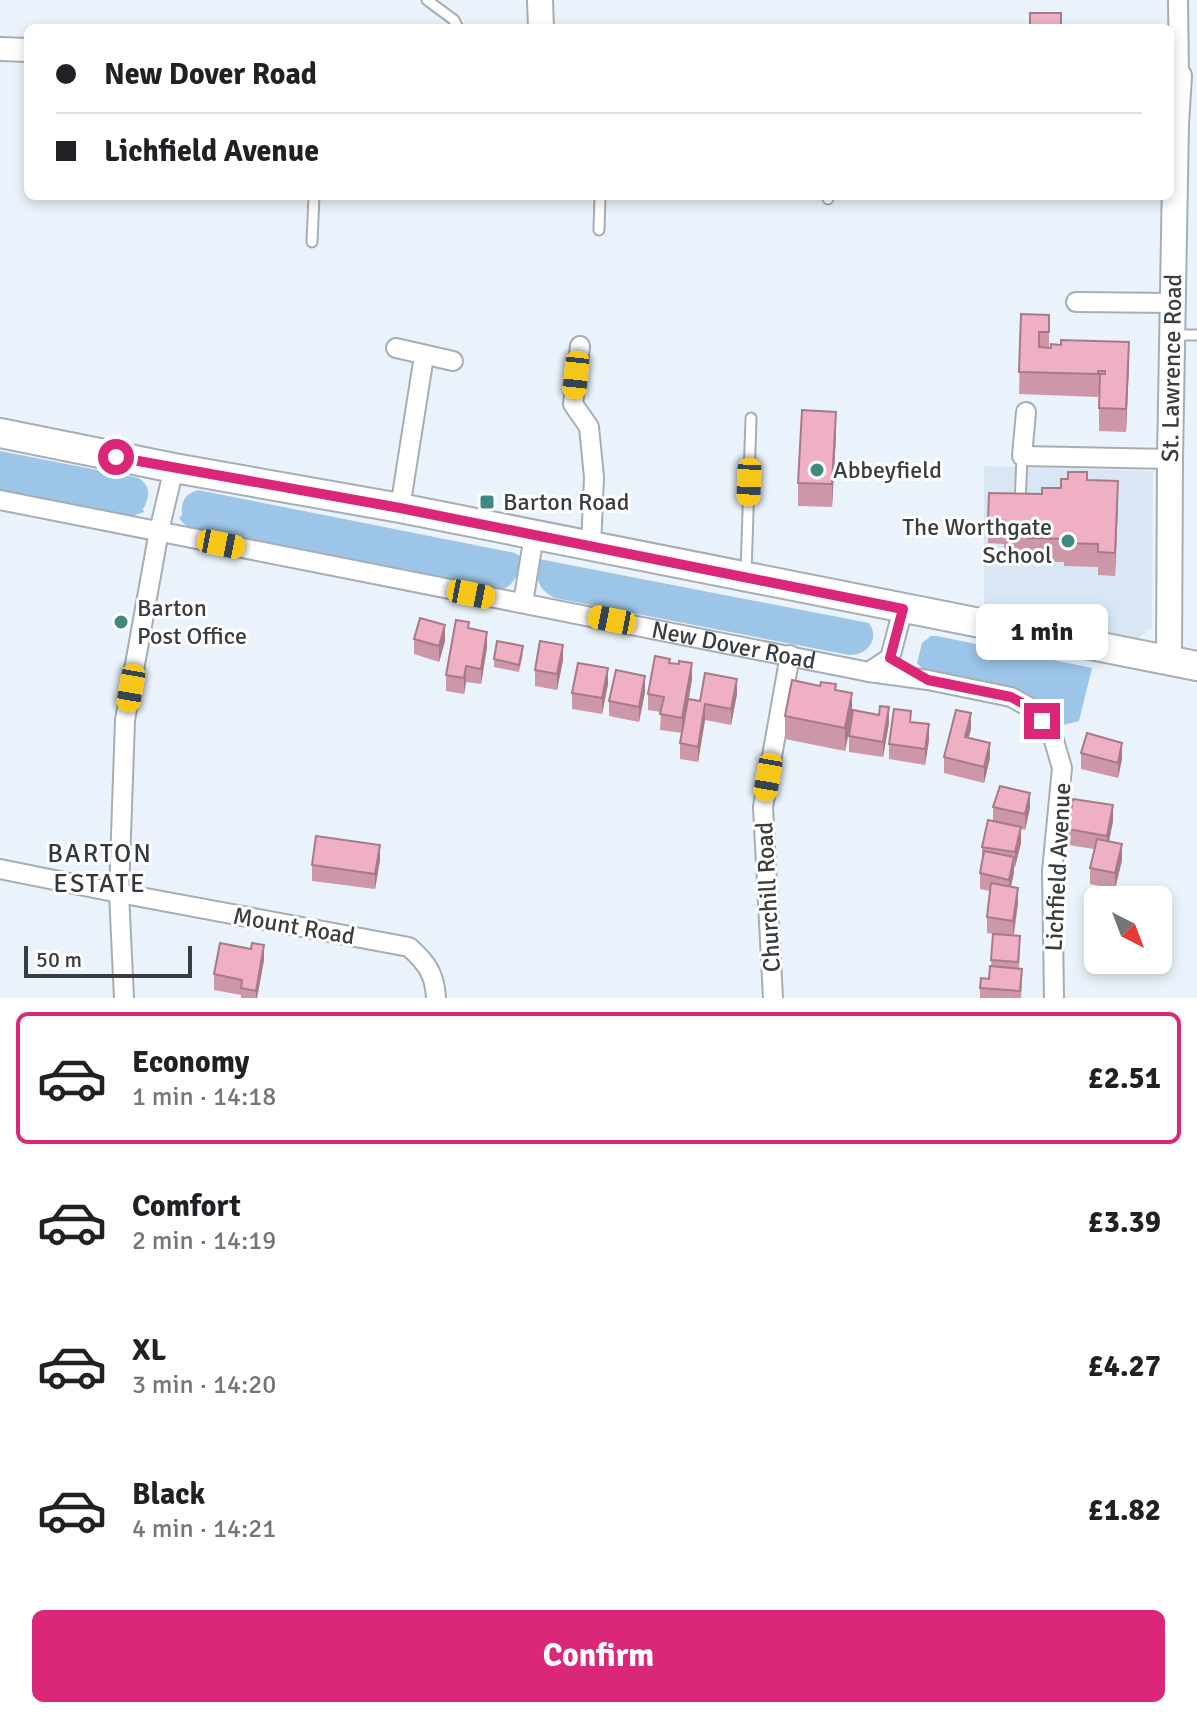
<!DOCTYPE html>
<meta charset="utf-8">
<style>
body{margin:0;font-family:Signika,sans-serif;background:#f2f2f2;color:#202124;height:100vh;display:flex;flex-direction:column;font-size:30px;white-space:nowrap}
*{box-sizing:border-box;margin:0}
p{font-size:26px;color:#757577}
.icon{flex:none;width:44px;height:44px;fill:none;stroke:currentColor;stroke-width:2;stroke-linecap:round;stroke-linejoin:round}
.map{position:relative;height:998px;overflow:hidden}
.side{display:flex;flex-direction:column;background:#fff;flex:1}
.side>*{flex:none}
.banner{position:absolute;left:24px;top:24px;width:1150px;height:176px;border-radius:12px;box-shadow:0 4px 12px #0003;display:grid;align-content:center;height:176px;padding:0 32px;background:#fff}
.needle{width:52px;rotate:138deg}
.buttons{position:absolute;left:1084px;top:886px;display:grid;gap:16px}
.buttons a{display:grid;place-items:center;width:88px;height:88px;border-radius:12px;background:#fff;box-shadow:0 4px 12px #0003;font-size:40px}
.scale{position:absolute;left:24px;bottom:20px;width:168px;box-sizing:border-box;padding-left:8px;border:4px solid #3a3d40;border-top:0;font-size:22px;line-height:28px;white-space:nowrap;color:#3a3d40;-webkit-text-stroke:6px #fff;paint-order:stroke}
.end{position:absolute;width:36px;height:36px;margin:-18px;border:10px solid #db2777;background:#fff;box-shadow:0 0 0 4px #fff}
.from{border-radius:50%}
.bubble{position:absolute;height:56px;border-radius:12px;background:#fff;box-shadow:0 4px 12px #0003;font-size:26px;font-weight:700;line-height:56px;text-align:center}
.car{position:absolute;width:24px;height:48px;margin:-24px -12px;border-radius:10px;box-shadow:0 0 6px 2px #0007;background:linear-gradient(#f5c518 24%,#345 0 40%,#f5c518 0 76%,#345 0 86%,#f5c518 0)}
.banner b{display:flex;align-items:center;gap:28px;height:76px;font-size:30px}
.banner b+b{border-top:2px solid #e0e0e0}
.banner i{width:20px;height:20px;background:#202124}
ul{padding:14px 0 0;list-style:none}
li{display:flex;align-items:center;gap:24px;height:132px;margin:0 16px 12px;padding:0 16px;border:4px solid transparent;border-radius:12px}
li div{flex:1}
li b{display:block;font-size:30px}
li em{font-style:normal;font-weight:700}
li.on{border-color:#db2777}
li>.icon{width:72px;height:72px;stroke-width:1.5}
.primary-button{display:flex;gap:16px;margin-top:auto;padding:16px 32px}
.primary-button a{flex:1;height:92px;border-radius:12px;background:#db2777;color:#fff;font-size:32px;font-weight:700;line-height:92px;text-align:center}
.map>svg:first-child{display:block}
.built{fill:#d8e7f3}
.green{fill:#9dc5e8}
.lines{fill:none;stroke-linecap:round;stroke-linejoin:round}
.service-casing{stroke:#a6aeb5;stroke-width:13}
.minor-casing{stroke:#a6aeb5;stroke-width:22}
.tertiary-casing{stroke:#a6aeb5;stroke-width:26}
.secondary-casing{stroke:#a6aeb5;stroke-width:28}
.primary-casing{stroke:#a6aeb5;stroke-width:32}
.service{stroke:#fff;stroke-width:9}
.minor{stroke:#fff;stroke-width:18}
.tertiary{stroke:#fff;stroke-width:22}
.secondary{stroke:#fff;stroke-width:24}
.primary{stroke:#fff;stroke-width:28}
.wall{fill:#ce96a9}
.shaded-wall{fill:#a77a89}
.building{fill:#efafc4;stroke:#a77a89;stroke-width:2}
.route{stroke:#db2777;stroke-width:10}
.poi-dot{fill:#408884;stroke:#fff;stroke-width:3}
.labels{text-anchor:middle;stroke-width:6;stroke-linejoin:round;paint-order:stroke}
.street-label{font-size:24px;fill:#3a3d40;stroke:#fff}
.poi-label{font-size:24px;fill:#3a3d40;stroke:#fff;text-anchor:start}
.neighbourhood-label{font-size:26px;letter-spacing:2px;fill:#32383e;stroke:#fff}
</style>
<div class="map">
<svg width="1197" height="998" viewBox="0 0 1197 998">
<rect width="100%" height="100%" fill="#eaf3fb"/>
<path class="built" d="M984,466L1153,471L1152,628L1131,643L984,611Z"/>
<path class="green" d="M0,451L138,478C151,485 150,497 143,509L144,512L130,517L0,492Z
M198,490L515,553L523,558C518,573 516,585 499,591L193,530L184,524L179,518L182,515C181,502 184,494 198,490Z
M539,559L869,623C880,638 868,656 849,655L555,598C538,590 533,576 539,559Z
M931,636H937L1092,668L1079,721L1059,726L1035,700L1023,692L924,670L917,663L922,643Z"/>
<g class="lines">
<defs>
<path id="service" d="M427,0L454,20L458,28
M828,199V196
M599,230L600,196
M312,242L314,196
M1172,335H1197
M1020,505L1022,456
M746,574L751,418"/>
<g id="minor">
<path d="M1178,0L1179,76"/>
<path d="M1076,302L1174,303"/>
<path d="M580,346L573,404L589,427L594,477L591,547"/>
<path d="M396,348L453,361"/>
<path d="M1026,412L1022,456L1170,459"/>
<path id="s1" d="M0,500L869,672L890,658L903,609"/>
<path d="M400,508L424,356"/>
<path d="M523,603L534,535"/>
<path d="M869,672L928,680L1011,697L1029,707L1042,721L1053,737L1062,768L1052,871L1054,998"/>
<path d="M0,869L119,893L125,720L159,531L174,468"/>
<path d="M124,998L119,893L409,947C426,962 435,974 436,998"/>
<path d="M773,998L763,807L790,655"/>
</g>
<path id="tertiary" d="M0,49L28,50"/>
<g id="secondary">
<path d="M540,0L541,28"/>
<path id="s2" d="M1169,660L1170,459L1176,123L1179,76H1170"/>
</g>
<path id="primary" d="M0,433L174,468L400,508L1197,666"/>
</defs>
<use href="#service" class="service-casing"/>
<use href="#minor" class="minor-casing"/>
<use href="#tertiary" class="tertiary-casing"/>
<use href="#secondary" class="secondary-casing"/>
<use href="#primary" class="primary-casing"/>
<use href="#service" class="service"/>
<use href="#minor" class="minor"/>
<use href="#tertiary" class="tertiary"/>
<use href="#secondary" class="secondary"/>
<use href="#primary" class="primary"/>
</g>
<path class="wall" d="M1021,314L1049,315V348L1129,365L1126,432L1099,431V394H1098V397L1019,394Z
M836,435L832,507L798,506V483Z
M1087,480L1118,504L1115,576L1098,575V567L1064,566V562L1029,561V555L1004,554V544L988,543V520L1042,494Z
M469,628L487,647L481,684L466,682L464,694L446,691V675Z
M414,639L445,641L439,662L414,654Z
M523,654L519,672L494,667V659Z
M563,660L557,690L535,686V670Z
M670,663L692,679L689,699L700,701L737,694L731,725L705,720L698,762L680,759V743L682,733L660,730L661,712L648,710V694Z
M608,684L602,714L572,709V693Z
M836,690L852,716L889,723L883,757L849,752V736L852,717L845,751L785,739V716Z
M645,692L639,722L609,716V701Z
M911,722L929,740L925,765L889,759V744Z
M971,729L968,737L990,758L984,783L944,773V757Z
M1081,753L1122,759L1118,778L1081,769Z
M993,807L1030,808L1025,830L1021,829V843L1015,867H1014L1011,886L1018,903L1014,935L1020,951L1019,969L1022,985L1021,998H980V988L989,979L991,966L993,934L987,933V917L990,891L980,889V873L982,862V847L993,821Z
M1113,821L1109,841L1122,860L1115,889L1090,884V868L1094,849L1068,845V829Z
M380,860L375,889L312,881V865Z
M264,960L257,998H241V995L214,990V974Z"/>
<path class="shaded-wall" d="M1129,342V365L1126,432V409Z
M836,412V435L832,507V484Z
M1118,481V504L1115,576V553Z
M445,625V641L439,662V646Z
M487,632V647L481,684V669Z
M563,645V660L557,690V674Z
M692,663V679L682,733V718Z
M466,666V682L464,694V678Z
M608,668V684L602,714V698Z
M645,676V692L639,722V707Z
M737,679V694L731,725V709Z
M852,693V716L845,751V728Z
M705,704V720L698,762V747Z
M889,707V723L883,757V742Z
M971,713V729L965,752V737Z
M929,724V740L925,765V749Z
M990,743V758L984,783V767Z
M1122,743V759L1118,778V763Z
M1030,793V808L1025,830V814Z
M1113,805V821L1107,851V836Z
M1021,827V843L1015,867V852Z
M1122,844V860L1115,889V873Z
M380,845V860L375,889V874Z
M1014,857V873L1009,895V880Z
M1018,888V903L1013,937V921Z
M264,945V960L257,998H256V991Z"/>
<path class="building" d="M1030,13H1061V28H1030Z
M1021,314L1049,315V332H1039V347L1051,348V344L1061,345V340L1129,342L1126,409L1099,408L1100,374H1105V371H1098V374L1019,372Z
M802,410L836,412L832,484L798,483Z
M1068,472H1087V480L1118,481L1115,553L1098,552V544L1064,543V539L1029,538V532L1004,531L1005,521L988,520L989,493L1042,494V488H1061V479H1068Z
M420,618L445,625L439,646L414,639Z
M456,620L469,622L468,628L487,632L481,669L466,666L464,678L446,675Z
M497,641L523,646L519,665L494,659Z
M540,641L563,645L557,674L535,670Z
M655,656L670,659L669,663L679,664V661L692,663L682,718L660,714L664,697L648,694Z
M578,663L608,668L602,698L572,693Z
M616,670L645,676L639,707L609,701Z
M705,673L737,679L731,709L705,704L698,747L680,743L688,699L700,701Z
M792,680L820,686L821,682L836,684L835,690L852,693L845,728L785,716Z
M880,706L889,707L883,742L849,736L853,710L879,715Z
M894,709L911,711L910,722L929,724L925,749L889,744Z
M956,710L971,713L965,737L990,743L984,767L944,757Z
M1087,733L1122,743L1118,763L1081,753Z
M1000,786L1030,793L1025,814L993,807Z
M1073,799L1113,805L1107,836L1068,829Z
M988,820L1021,827L1015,852L982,847Z
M316,836L380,845L375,874L312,865Z
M1097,839L1122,844L1115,873L1090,868Z
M984,851L1014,857L1009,880L980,873Z
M991,883L1018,888L1013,921L987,917Z
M993,934L1020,936L1018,962L991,960Z
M220,943L251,949L252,943L264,945L256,991L241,988L242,980L214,974Z
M990,966L1022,969L1020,991L980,988L981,978L989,979Z"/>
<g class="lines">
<path class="route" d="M116,457L400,508L903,609L890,658L928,680L1011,697L1029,707L1042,721"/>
</g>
<g class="poi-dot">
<circle cx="817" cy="470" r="8"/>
<rect x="479" y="494" width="16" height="16" rx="4"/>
<circle cx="1068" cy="541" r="8"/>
<circle cx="121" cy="622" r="8"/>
</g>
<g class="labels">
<g class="street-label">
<text dy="8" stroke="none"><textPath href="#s2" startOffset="292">St. Lawrence Road</textPath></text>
<text dy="8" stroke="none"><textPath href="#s1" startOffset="748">New Dover Road</textPath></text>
<text transform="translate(1058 867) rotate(-87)" y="8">Lichfield Avenue</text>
<text transform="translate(768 897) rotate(-93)" y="8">Churchill Road</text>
<text transform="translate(294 926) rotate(10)" y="8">Mount Road</text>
</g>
<g class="poi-label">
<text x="833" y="478">Abbeyfield</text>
<text x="503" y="510">Barton Road</text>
<text x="1052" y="535" text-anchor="end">The Worthgate<tspan x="1052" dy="28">School</tspan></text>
<text x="137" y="616">Barton<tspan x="137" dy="28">Post Office</tspan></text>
</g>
<g class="neighbourhood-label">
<text x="100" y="862">BARTON<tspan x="100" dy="30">ESTATE</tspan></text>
</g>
</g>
</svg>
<div class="buttons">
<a><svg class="needle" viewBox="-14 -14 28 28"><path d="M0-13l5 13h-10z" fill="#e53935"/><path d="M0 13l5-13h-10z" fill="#757577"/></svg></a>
</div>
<div class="scale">50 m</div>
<i class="end from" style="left:116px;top:457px"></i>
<i class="end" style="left:1042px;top:721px"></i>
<div class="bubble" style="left:976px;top:604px;width:132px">1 min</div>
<i class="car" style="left:576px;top:375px;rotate:186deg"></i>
<i class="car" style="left:749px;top:482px;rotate:182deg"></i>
<i class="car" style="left:221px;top:544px;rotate:101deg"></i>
<i class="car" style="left:471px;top:594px;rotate:101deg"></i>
<i class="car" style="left:612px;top:620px;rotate:281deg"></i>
<i class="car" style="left:131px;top:688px;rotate:190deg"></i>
<i class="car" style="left:768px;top:777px;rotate:190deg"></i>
<div class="banner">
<b><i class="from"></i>New Dover Road</b>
<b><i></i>Lichfield Avenue</b>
</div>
</div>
<section class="side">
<ul>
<li class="on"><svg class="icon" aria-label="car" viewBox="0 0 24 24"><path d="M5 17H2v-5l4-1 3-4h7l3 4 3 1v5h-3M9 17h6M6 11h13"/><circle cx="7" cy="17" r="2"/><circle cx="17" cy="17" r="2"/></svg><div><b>Economy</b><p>1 min · 14:18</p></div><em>£2.51</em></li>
<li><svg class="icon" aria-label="car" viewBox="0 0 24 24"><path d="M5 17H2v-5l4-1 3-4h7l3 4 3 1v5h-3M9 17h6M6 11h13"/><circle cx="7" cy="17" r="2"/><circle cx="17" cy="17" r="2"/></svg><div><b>Comfort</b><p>2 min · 14:19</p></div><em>£3.39</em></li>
<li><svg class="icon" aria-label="car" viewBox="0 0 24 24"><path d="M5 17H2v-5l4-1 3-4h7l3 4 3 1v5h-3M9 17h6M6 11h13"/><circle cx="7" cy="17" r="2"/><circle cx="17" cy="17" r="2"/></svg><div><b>XL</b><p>3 min · 14:20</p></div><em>£4.27</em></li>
<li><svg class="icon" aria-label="car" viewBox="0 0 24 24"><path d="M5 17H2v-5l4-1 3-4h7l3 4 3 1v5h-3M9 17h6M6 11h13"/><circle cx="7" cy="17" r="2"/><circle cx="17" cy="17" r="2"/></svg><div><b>Black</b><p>4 min · 14:21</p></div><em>£1.82</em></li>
</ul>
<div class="primary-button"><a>Confirm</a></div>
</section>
